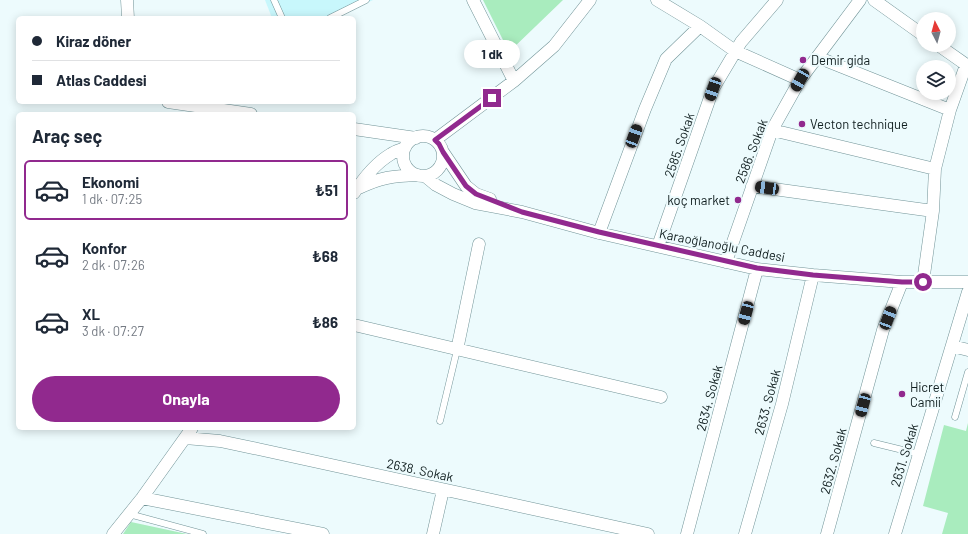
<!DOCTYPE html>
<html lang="tr">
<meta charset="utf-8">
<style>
body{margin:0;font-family:Barlow,sans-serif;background:#f2f2f3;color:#1f2937;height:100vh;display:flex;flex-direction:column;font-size:15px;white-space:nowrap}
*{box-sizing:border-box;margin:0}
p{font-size:13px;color:#747a83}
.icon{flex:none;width:22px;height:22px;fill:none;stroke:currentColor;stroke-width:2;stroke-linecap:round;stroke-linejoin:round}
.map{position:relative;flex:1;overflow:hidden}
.details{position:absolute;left:16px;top:112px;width:340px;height:318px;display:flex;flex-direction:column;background:#fff;border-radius:6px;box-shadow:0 2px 10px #0003}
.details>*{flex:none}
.guide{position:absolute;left:16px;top:16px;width:340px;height:88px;border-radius:6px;box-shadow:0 2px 10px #0003;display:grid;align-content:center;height:88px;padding:0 16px;background:#fff}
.needle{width:26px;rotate:354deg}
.buttons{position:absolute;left:916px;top:12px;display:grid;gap:8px}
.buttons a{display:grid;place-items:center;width:40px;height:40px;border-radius:50%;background:#fff;box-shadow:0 2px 10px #0003;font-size:20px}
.end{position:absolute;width:18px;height:18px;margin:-9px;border:5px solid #91298e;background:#fff;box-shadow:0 0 0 2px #fff}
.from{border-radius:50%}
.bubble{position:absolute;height:28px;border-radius:14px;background:#fff;box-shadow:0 2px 10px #0003;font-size:13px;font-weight:700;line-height:28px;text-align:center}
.car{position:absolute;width:12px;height:24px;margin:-12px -6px;border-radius:5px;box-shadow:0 0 3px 1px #0007;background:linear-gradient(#222 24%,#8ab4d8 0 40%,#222 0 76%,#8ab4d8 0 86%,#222 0)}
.guide b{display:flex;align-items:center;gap:14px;height:38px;font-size:15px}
.guide b+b{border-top:1px solid #e0e1e3}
.guide i{width:10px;height:10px;background:#1f2937}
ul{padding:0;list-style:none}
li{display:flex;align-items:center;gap:12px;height:60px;margin:0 8px 6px;padding:0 8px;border:2px solid transparent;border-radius:6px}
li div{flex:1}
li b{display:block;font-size:15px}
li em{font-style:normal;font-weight:700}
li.current{border-color:#91298e}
li>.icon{width:36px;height:36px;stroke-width:1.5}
h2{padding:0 16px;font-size:18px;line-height:48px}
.primary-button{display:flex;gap:8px;margin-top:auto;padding:8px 16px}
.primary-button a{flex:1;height:46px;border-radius:24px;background:#91298e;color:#fff;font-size:16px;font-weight:700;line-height:46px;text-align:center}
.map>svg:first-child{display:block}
.built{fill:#c8f7fc}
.green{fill:#a9ecbe}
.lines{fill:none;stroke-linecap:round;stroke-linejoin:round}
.service-casing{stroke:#729498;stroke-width:7}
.minor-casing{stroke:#729498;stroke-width:13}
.service{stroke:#fff;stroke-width:6}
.minor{stroke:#fff;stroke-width:12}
.route{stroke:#91298e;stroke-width:5}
.poi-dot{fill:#91298e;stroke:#edfbfd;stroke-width:1.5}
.labels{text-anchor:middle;stroke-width:4;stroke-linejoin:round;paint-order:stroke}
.poi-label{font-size:13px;fill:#101e1f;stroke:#edfbfd;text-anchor:start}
.street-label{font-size:13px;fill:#101e1f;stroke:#edfbfd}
</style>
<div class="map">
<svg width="968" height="534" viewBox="0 0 968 534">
<rect width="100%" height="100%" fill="#edfbfd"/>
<path class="built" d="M265,0H373L336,18H272Z"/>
<path class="green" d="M483,0H563L509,52Z
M968,423V534H942L948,513L923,506L944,425L966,431Z
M131,522L187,534H123Z"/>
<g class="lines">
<defs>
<path id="service" d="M274,0L282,18
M330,18L366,0
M955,417L968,372
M440,421L457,350
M874,443L919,454
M129,514L203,534"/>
<path id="minor" d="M127,0L128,18
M473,0L514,81
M657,0L700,26L735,51L800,80
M874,0L923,35
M938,45L968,66
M817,57L950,110
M168,102L251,114
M354,129L416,138
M772,130L935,169
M403 156a20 20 0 1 1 40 0a20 20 0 1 1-40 0Z
M435,140L514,81L554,46L590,0
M443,152L466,186L476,194L490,199
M425,176L436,185L453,194L475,203L522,212L599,233L757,269L813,275L902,282H968
M752,186L933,211
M359,188C381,177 394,176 418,175
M354,193C363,179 376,163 391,154C395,151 400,150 405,148
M599,233L645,109L666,59L700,26
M658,246L713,89L741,42L777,0
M726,262L772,130L800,80L860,0
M923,282L933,211L935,169L950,110L966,65
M354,325L661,397
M952,346L968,350
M457,350L479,244
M185,438L220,441L258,449L648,534
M142,498L323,534
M113,534L142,498L192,428
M433,534L443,490
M687,534L757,269
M745,534L782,404L813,275
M827,534L883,330L902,282
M895,534L968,292"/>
</defs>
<use href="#service" class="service-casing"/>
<use href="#minor" class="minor-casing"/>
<use href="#service" class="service"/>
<use href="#minor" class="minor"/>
</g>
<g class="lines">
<path class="route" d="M492,98L435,140L439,144L443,152L466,186L476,194L522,212L599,232L757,268L813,275L902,282H923"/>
</g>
<g class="poi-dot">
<circle cx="803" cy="60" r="4"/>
<circle cx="802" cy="124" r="4"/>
<circle cx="738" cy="200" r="4"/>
<circle cx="902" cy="394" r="4"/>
</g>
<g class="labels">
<g class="poi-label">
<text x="811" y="65">Demir gida</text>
<text x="810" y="129">Vecton technique</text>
<text x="730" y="205" text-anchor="end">koç market</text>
<text x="910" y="392">Hicret<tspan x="910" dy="15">Camii</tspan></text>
</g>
<g class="street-label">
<text transform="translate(679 145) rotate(-71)" y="5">2585. Sokak</text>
<text transform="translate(751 151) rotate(-69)" y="5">2586. Sokak</text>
<text transform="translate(722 245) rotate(11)" y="5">Karaoğlanoğlu Caddesi</text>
<text transform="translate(709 398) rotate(-75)" y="5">2634. Sokak</text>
<text transform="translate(767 402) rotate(-75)" y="5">2633. Sokak</text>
<text transform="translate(904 455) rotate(-73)" y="5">2631. Sokak</text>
<text transform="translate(833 461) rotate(-75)" y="5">2632. Sokak</text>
<text transform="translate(420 470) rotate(12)" y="5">2638. Sokak</text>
</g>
</g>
</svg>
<div class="buttons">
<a><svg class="needle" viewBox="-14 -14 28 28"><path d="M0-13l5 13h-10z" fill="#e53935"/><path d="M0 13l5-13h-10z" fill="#747a83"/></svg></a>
<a><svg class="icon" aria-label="layers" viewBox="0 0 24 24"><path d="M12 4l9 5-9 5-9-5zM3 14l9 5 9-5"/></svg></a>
</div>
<i class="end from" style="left:923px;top:282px"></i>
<i class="end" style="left:492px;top:98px"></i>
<div class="bubble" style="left:464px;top:40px;width:56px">1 dk</div>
<i class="car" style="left:800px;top:80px;rotate:210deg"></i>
<i class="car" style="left:713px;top:89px;rotate:199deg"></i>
<i class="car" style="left:634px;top:136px;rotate:20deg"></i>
<i class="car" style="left:767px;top:188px;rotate:278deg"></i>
<i class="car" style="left:746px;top:313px;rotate:195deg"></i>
<i class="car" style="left:888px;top:318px;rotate:21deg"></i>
<i class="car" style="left:863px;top:405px;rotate:195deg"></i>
<div class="guide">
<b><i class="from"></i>Kiraz döner</b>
<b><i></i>Atlas Caddesi</b>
</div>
<section class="details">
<h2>Araç seç</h2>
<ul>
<li class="current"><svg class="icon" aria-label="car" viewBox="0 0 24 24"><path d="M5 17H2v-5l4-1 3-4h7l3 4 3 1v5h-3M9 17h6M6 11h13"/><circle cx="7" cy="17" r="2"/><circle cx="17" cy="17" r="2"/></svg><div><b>Ekonomi</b><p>1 dk · 07:25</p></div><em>₺51</em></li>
<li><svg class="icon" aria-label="car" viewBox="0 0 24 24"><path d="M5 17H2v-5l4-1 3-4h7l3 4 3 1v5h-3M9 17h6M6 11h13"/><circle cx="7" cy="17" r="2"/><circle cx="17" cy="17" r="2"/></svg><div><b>Konfor</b><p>2 dk · 07:26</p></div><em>₺68</em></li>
<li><svg class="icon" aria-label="car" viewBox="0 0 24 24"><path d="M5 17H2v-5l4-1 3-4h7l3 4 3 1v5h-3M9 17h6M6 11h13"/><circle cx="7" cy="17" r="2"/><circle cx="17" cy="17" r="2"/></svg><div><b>XL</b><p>3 dk · 07:27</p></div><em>₺86</em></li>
</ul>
<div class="primary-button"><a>Onayla</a></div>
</section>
</div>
